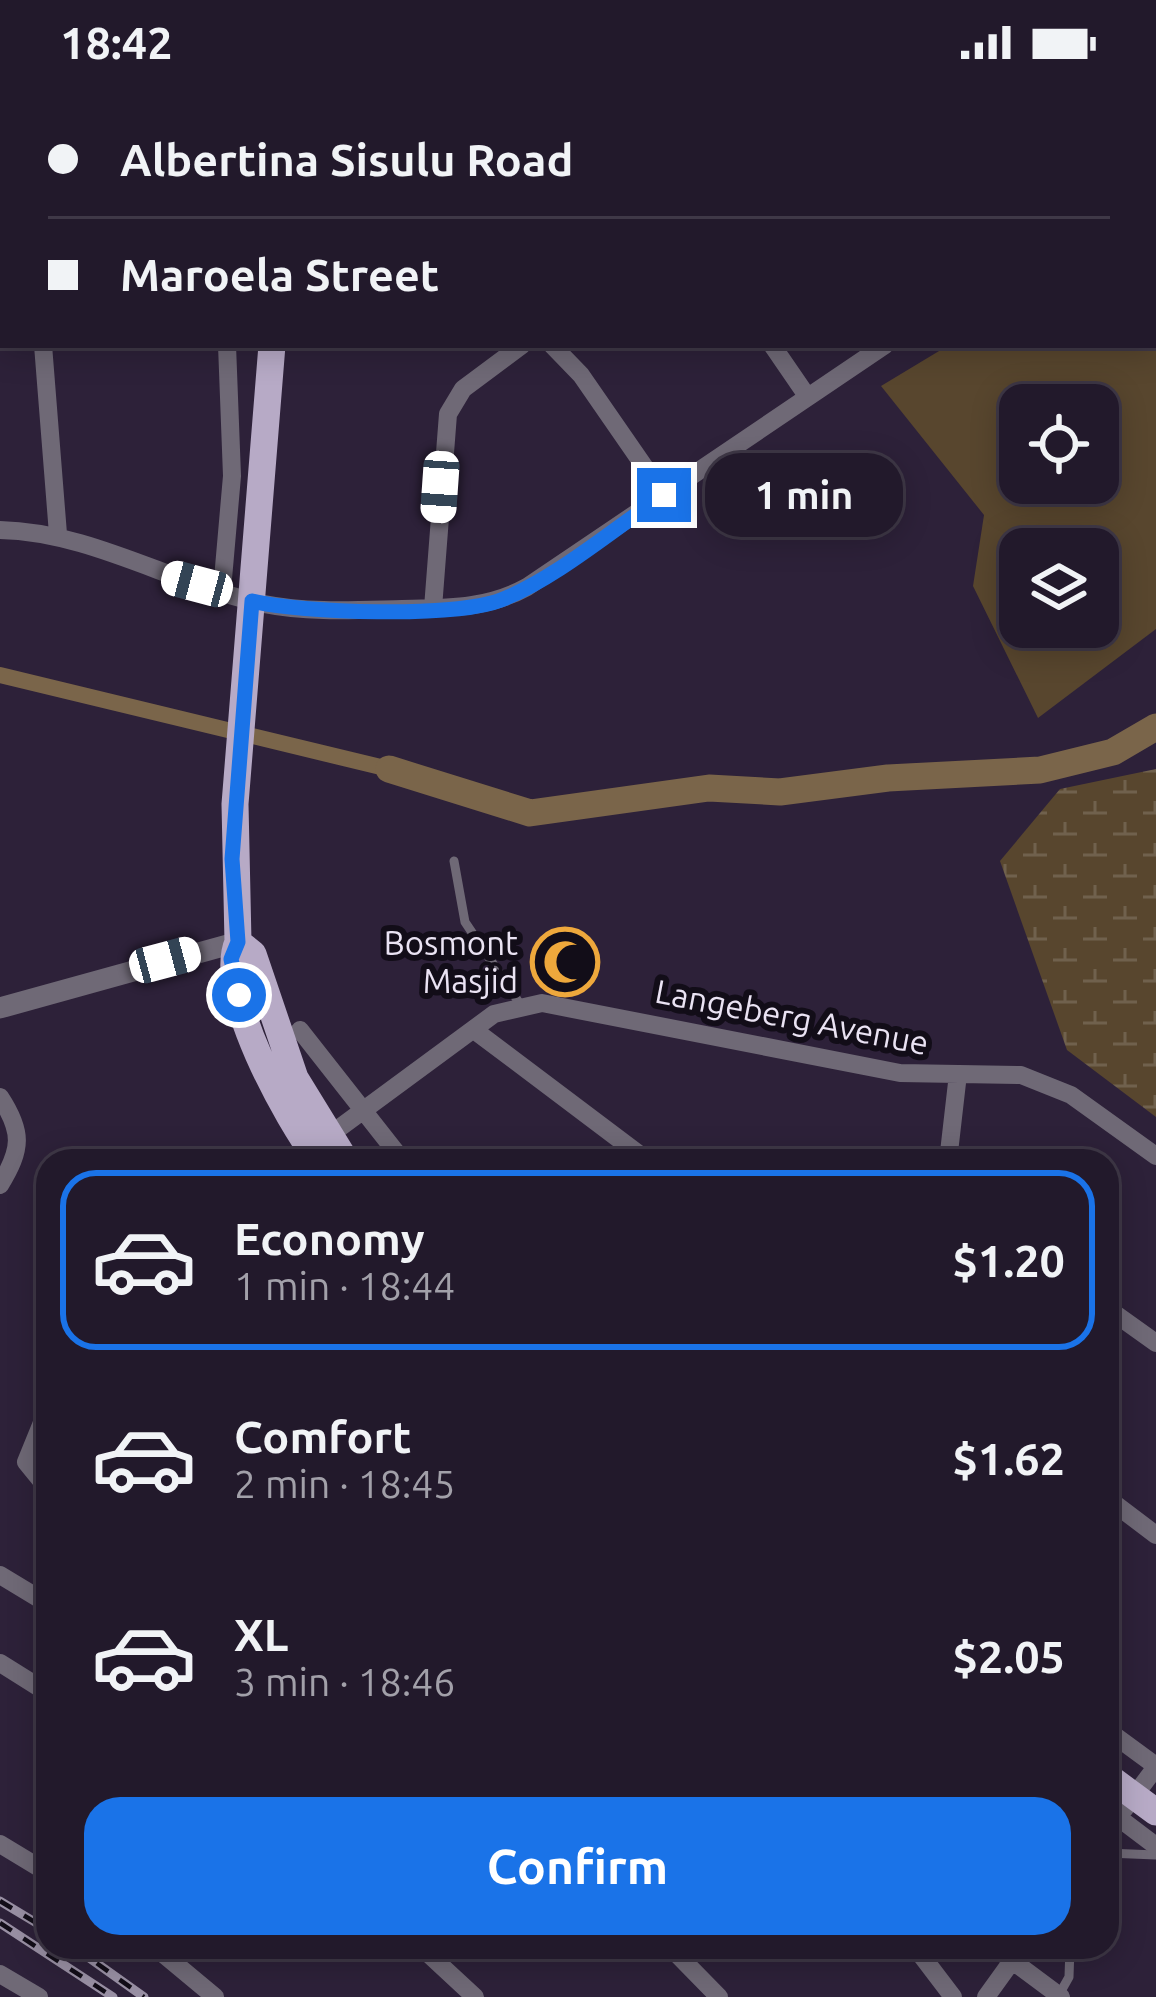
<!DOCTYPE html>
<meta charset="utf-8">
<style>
body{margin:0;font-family:Ubuntu,sans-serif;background:#2a2233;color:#f1f3f6;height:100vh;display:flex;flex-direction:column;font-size:45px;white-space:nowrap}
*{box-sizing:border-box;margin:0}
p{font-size:39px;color:#a2a0a9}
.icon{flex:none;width:66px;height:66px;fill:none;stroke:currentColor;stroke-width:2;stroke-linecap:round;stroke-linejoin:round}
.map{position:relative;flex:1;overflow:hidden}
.sheet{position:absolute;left:36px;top:1065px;width:1083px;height:810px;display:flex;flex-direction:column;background:#22192b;border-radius:36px;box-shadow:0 6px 30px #0003,0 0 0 3px #3f3847}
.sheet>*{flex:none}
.banner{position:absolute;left:0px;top:0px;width:1158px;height:264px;box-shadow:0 6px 30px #0003,0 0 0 3px #3f3847;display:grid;align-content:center;height:264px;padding:0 48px;background:#22192b}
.tools{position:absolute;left:999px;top:300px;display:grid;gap:24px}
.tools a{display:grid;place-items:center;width:120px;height:120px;border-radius:24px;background:#22192b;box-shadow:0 6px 30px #0003,0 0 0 3px #3f3847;font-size:60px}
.end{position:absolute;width:54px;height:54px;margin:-27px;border:15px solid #1a73e8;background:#fff;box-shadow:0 0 0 6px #fff}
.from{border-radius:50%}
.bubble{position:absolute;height:84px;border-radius:36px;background:#22192b;box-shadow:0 6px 30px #0003,0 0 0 3px #3f3847;font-size:39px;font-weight:700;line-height:84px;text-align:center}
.car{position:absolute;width:36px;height:72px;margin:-36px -18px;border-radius:15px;box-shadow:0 0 9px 3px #0007;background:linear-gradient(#fff 24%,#345 0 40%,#fff 0 76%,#345 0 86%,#fff 0)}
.banner b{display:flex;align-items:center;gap:42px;height:114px;font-size:45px}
.banner b+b{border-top:3px solid #3f3847}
.banner i{width:30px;height:30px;background:#f1f3f6}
ul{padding:21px 0 0;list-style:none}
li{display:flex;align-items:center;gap:36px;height:180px;margin:0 24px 18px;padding:0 24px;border:6px solid transparent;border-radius:36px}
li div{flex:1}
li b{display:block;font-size:45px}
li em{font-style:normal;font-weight:700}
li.on{border-color:#1a73e8}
li>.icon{width:108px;height:108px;stroke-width:1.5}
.primary-button{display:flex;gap:24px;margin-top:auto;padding:24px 48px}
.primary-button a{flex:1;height:138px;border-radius:36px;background:#1a73e8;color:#fff;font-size:48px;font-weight:700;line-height:138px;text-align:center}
.status{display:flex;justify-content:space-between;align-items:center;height:84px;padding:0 60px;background:#22192b;direction:ltr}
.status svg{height:33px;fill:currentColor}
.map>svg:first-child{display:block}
.wetland{fill:url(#wetland-marsh)}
.cemetery{fill:url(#cemetery-stones)}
.park{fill:#58462e;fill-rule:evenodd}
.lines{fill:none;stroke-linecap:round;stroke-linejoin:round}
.canal{stroke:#7a654a;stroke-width:16}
.river{stroke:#7a654a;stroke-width:27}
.service{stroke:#6f6976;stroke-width:9}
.minor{stroke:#6f6976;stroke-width:18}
.tertiary{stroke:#6f6976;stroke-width:21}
.primary{stroke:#b7aac6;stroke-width:27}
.rail-casing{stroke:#9990a4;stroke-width:9}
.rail{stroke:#120d18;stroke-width:4.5;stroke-dasharray:14;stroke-linecap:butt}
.route{stroke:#1a73e8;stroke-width:15}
.labels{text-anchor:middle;stroke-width:12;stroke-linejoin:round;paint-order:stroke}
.poi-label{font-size:33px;fill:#eae3f3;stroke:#120d18;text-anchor:end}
.street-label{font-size:33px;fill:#eae3f3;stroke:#120d18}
</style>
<div class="status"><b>18:42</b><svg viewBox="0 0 49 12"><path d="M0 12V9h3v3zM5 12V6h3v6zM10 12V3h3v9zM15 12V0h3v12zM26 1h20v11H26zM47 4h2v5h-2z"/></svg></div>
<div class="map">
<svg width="1156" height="1913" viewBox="0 0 1156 1913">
<defs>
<pattern id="wetland-marsh" width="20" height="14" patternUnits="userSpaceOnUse" patternTransform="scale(3)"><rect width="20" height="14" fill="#58462e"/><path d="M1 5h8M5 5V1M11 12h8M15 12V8" fill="none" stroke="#70614d"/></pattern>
<pattern id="cemetery-stones" width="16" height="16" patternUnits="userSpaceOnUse" patternTransform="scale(3)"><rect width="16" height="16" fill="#58462e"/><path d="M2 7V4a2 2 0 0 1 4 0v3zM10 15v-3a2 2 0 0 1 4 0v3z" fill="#70614d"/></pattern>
</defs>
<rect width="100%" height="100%" fill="#2d2139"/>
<path class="wetland" d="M1156,685V1033L1067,966L1000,777L1060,705Z"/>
<path class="cemetery" d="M0,0H364L3,3V162Z"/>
<path class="park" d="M1156,136V545L1038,634L973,502L984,431L881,302L949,261H1155ZM1020,321H1098V399H1020ZM1020,465H1098V543H1020Z"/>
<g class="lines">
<path class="canal" d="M0,591L389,685"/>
<path class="river" d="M389,685L530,729L709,704L780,708L888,694L1040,686L1113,668L1156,643"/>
<path class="service" d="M74,0L77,3
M454,777L465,838L520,920
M42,1372L48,1361
M1107,1769L1156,1771
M1060,1909L1069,1893L1070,1863"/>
<path class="minor" d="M807,0L809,3
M1019,0L1021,3
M547,3L548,0
M1155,77L1156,76
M43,261L58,450
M552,261L581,291L664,411
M772,261L807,312
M0,446C92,448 174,501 264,520C308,529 358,526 402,525C447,524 487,525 527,503L885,261
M222,506L232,392L227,261
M433,524L448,330L463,305L522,261
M300,946L403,1077
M474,946L648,1077
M0,1013C23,1048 22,1065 0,1101
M323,1056L494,930L542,919L900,989L1021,991L1071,1011L1156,1072
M948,1077L958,990
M1107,1224L1156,1259
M48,1324L26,1378L48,1405
M1107,1414L1156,1451
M0,1491L48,1520
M0,1579L48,1609
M1107,1646L1156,1682
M1107,1725L1156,1762
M1107,1748L1156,1683
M0,1760L48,1789
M155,1863L215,1913
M421,1863L475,1913
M670,1863L719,1913
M915,1863L953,1913
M994,1863L1061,1913
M0,1890L39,1913
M986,1913L1022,1863"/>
<path class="tertiary" d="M0,924L238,858"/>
<path class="primary" d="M203,0L205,3
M272,261L235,720L238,858C216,908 287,1035 319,1077
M238,858L253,870L295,994L346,1077
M1107,1692L1156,1728"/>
<defs>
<path id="rail" d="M0,1817L48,1846
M0,1839L113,1913
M74,1863L144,1913"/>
</defs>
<use href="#rail" class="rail-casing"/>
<use href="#rail" class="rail"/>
</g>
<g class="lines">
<path class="route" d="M239,911L231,875L238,858L232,775L252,517C301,529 455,534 501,516C555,495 615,444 664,411"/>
</g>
<defs>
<symbol id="mosque-ring" viewBox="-11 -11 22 22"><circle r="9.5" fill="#120d18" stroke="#eea83c" stroke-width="1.5"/><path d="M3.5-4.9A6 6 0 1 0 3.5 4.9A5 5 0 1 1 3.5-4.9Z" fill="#eea83c"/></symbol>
</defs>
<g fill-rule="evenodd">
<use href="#mosque-ring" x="527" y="840" width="76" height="76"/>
</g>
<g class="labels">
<g class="poi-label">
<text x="518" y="871">Bosmont<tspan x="518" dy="38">Masjid</tspan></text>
</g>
<g class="street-label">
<text transform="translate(792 933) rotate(11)" y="12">Langeberg Avenue</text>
</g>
</g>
</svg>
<div class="tools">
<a><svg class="icon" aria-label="locate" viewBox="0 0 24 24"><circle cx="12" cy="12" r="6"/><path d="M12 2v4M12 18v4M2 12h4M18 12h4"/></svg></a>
<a><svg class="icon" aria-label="layers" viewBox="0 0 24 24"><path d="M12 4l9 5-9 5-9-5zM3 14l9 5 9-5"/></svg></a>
</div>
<i class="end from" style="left:239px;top:911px"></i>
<i class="end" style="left:664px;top:411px"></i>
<div class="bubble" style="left:705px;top:369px;width:198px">1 min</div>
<i class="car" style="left:440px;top:403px;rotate:184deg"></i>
<i class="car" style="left:197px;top:500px;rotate:285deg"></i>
<i class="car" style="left:165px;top:876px;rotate:75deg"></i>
<div class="banner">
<b><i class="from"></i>Albertina Sisulu Road</b>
<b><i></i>Maroela Street</b>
</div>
<section class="sheet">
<ul>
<li class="on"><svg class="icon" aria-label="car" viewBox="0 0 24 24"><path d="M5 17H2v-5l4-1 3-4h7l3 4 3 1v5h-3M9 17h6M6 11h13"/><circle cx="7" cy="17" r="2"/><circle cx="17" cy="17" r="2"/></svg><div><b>Economy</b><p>1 min · 18:44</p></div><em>$1.20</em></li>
<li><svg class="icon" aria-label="car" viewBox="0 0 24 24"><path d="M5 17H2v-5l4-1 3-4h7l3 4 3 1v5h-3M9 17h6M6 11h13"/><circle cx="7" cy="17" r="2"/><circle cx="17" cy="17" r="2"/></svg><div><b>Comfort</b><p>2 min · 18:45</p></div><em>$1.62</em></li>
<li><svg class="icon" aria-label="car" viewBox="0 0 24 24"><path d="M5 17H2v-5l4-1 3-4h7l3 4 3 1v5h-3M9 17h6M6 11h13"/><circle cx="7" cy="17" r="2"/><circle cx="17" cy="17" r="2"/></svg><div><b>XL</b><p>3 min · 18:46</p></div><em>$2.05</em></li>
</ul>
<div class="primary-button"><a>Confirm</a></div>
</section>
</div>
